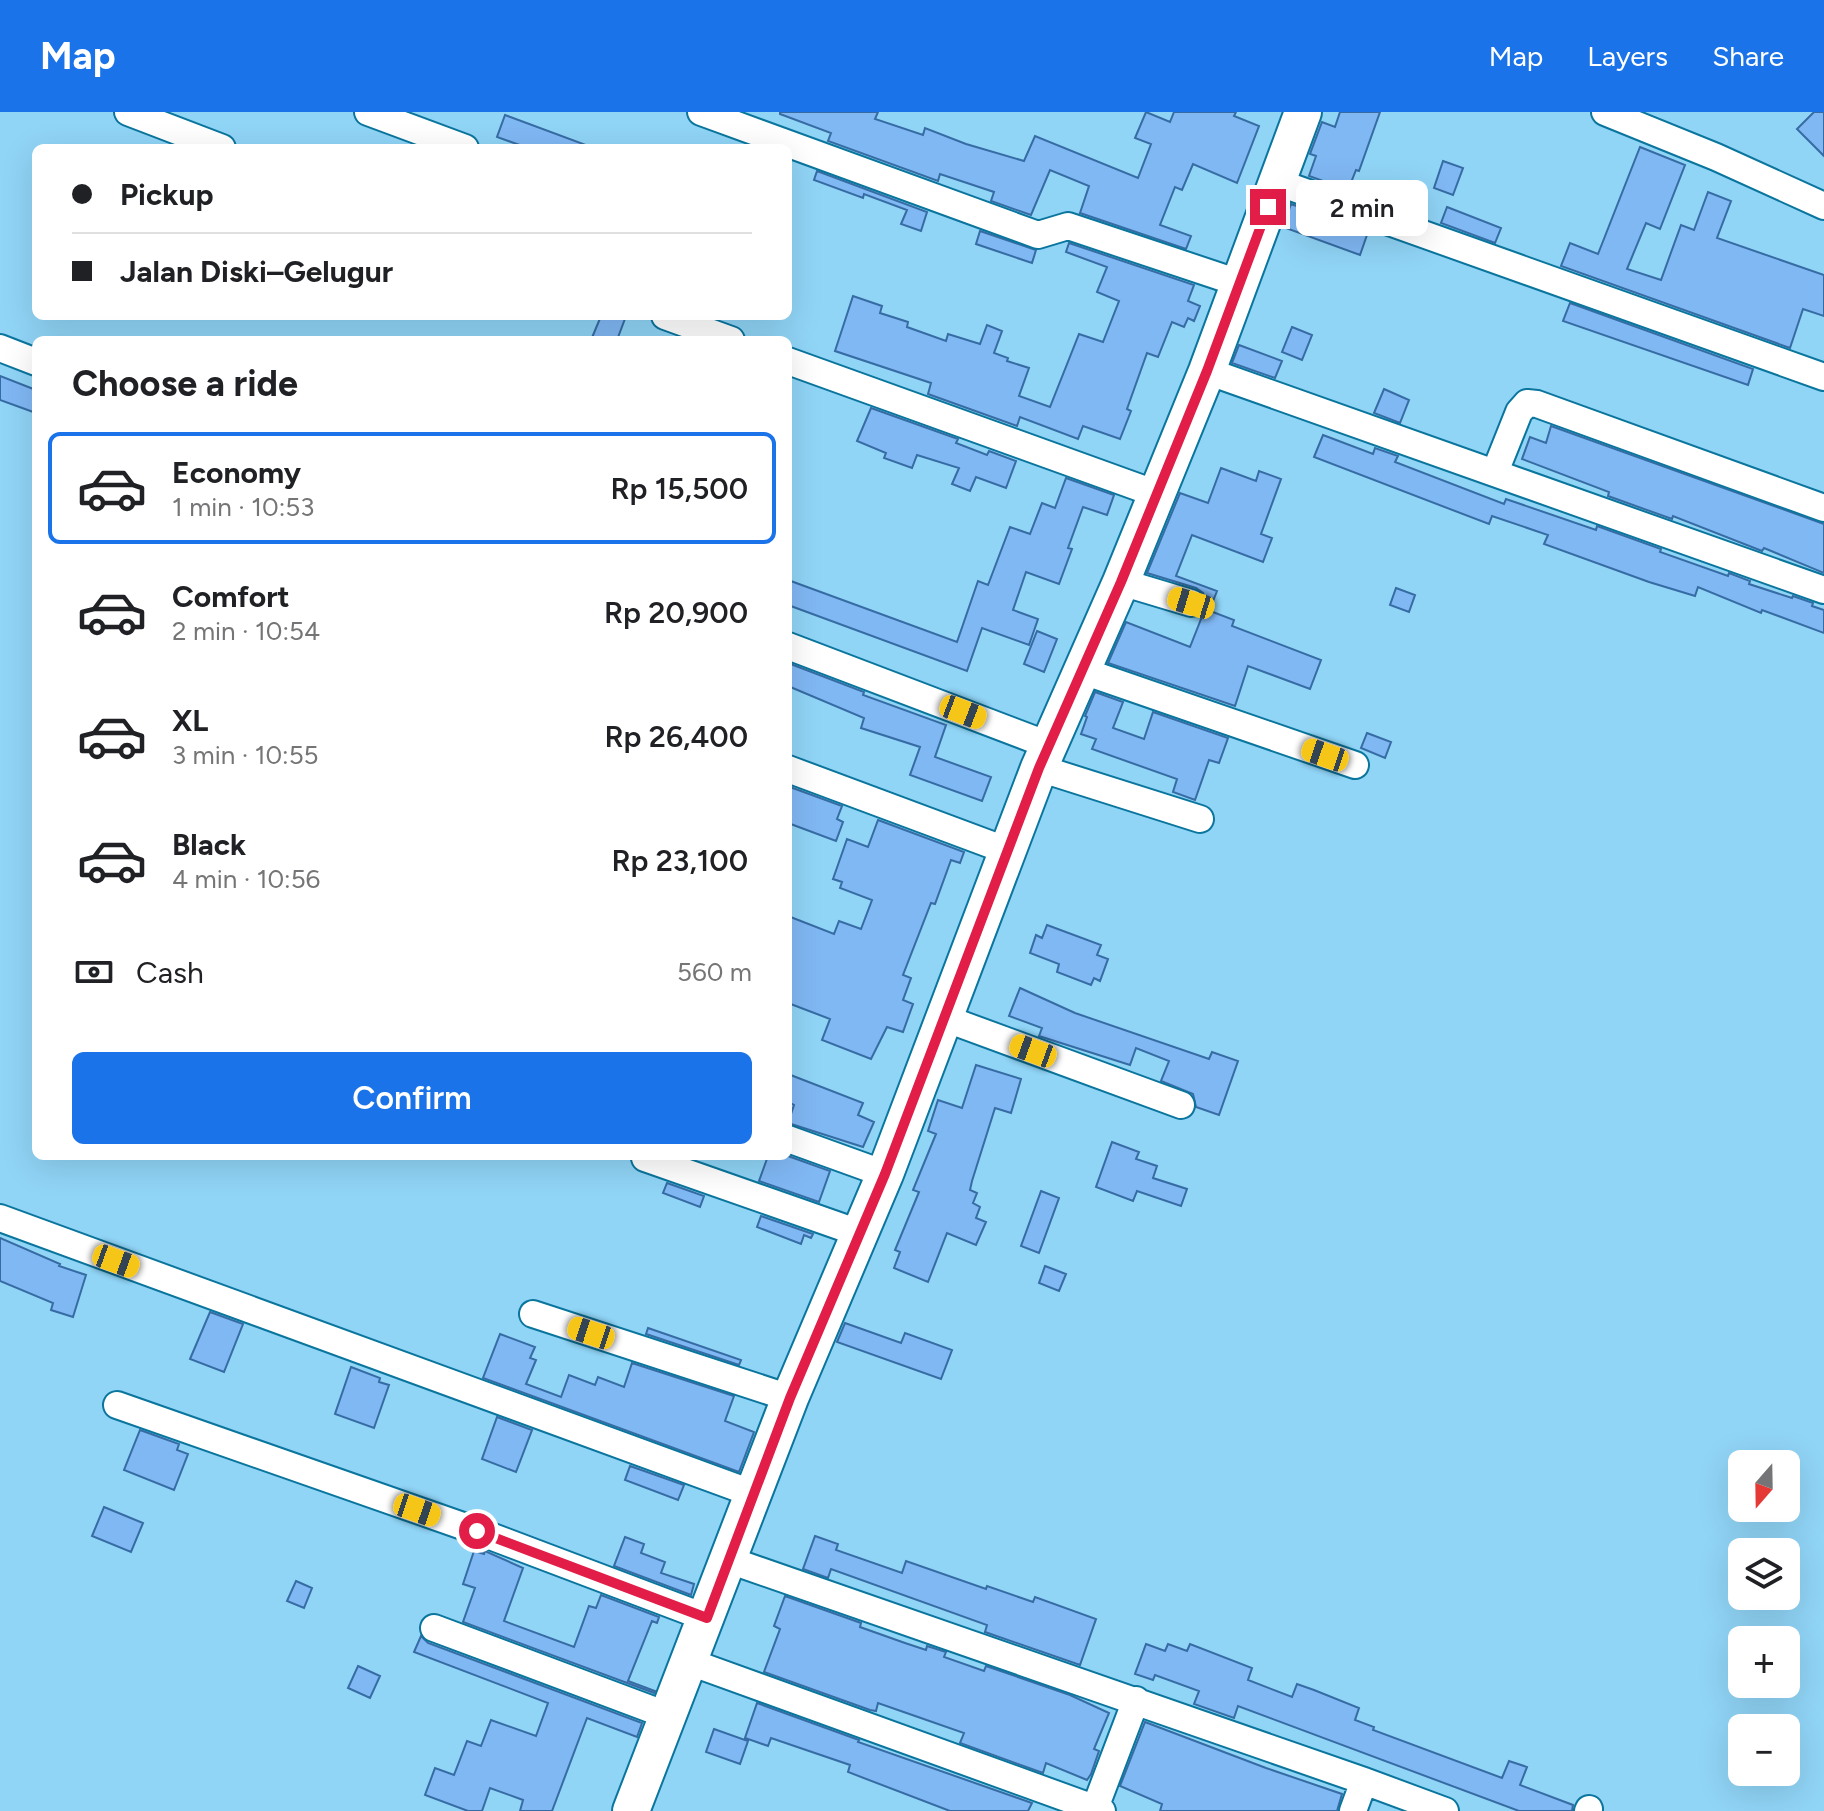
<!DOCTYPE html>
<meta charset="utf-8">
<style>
body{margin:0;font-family:Figtree,sans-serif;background:#f2f2f2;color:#202124;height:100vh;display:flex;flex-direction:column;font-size:30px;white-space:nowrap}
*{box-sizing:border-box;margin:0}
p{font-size:26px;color:#757577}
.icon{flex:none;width:44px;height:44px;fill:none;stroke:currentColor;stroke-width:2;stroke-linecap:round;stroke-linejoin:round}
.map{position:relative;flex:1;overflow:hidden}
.details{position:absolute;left:32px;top:224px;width:760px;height:824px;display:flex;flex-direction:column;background:#fff;border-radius:12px;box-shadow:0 8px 32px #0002}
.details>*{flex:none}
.top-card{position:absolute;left:32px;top:32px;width:760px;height:176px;border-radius:12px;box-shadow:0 8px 32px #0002;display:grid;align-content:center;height:176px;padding:0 40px;background:#fff}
.needle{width:52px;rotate:200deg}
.controls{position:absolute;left:1728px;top:1338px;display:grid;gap:16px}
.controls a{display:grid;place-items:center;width:72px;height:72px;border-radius:12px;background:#fff;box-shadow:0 8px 32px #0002;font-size:40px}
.end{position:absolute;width:36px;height:36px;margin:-18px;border:10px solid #e11d48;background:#fff;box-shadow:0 0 0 4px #fff}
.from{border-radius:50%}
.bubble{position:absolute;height:56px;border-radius:12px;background:#fff;box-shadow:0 8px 32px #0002;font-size:26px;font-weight:600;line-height:56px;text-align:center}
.car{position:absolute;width:24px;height:48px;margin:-24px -12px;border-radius:10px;box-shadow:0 0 6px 2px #0007;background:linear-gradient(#f5c518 24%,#345 0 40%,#f5c518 0 76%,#345 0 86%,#f5c518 0)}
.top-card b{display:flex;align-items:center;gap:28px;height:76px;font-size:30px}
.top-card b+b{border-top:2px solid #e0e0e0}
.top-card i{width:20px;height:20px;background:#202124}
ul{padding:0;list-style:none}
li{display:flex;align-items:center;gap:24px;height:112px;margin:0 16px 12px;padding:0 24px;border:4px solid transparent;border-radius:12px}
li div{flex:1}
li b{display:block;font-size:30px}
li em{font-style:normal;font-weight:600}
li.selected{border-color:#1a73e8}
li>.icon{width:72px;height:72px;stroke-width:1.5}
h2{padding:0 40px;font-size:36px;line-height:96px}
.pay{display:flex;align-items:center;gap:20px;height:88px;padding:0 40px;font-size:30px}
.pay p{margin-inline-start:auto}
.cta{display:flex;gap:16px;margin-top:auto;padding:16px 40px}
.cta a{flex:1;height:92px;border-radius:12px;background:#1a73e8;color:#fff;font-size:32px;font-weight:600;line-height:92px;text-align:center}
header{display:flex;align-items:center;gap:48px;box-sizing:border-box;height:112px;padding:0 40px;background:#1a73e8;color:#fff}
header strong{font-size:38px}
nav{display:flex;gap:44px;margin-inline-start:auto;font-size:28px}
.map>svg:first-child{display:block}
.building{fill:#80b8f4;stroke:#366ca3;stroke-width:2}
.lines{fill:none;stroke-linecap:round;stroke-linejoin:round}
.minor-casing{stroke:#0a759d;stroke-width:30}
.secondary-casing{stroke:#0a759d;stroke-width:40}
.minor{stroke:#fff;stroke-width:26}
.secondary{stroke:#fff;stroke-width:36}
.route{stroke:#e11d48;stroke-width:10}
</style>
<header>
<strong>Map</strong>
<nav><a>Map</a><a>Layers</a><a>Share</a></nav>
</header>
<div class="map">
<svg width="1824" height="1699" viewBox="0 0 1824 1699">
<rect width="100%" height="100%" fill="#90d4f6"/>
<path class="building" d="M780,0H878L875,7L923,23L925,16L966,32L1024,49L1035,24L1138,66L1151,32L1135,26L1146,0L1170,10L1174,0H1236L1234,4L1259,14L1237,71L1193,52L1182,78L1175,75L1160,113L1191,124L1186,137L1080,101L1089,74L1050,58L1031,103L991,89L994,80L940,62L938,69L828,29L831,21L780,2Z
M1340,0H1380L1359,59L1356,58L1348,78L1309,64L1316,44L1310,42L1322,10L1335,15Z
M1814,0H1824V44L1797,17Z
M505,3L586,33L585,36H528L497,25Z
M1640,35L1685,53L1660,117L1646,111L1627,157L1661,168L1681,113L1694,118L1708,80L1731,89L1717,126L1824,163V204L1803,197L1790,236L1561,154L1570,131L1598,142Z
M1443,49L1463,56L1453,83L1434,76Z
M817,59L927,100L921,119L901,112L907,98L864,82L863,86L814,68Z
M1291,92L1368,120L1360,143L1283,115Z
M1447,95L1501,116L1495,131L1441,111Z
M980,119L1036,138L1032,151L976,132Z
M1069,131L1194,173L1188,189L1200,194L1194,209L1188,206L1184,215L1172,210L1158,245L1147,241L1127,297L1131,299L1120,327L1083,314L1078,327L1020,305L1017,314L928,282L931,271L835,239L853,184L882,194L880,201L908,210L907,215L946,229L948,222L980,232L987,213L1002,219L994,241L1008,246L1007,249L1029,256L1019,284L1050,295L1079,222L1103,230L1119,189L1097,180L1107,155L1066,140Z
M1570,191L1753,257L1748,273L1563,209Z
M601,204H626L617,228H591Z
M1292,215L1312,223L1302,248L1282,240Z
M1239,233L1282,249L1275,266L1232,251Z
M0,264L36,278V301L0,288Z
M1384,277L1409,288L1400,311L1374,301Z
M871,296L958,327L956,331L987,343L989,339L1016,349L1006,376L976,365L970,379L952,372L959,356L917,343L912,356L884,346L886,341L857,329Z
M1551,314L1824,412V461L1764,436L1762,439L1673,404L1672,407L1608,384L1609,380L1522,347L1530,325L1546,331Z
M1323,323L1373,342L1375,336L1398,344L1395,350L1504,392L1506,387L1596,418L1597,414L1661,437L1660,440L1728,464L1729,461L1750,469L1749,472L1792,486L1793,484L1813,491L1812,494L1824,498V521L1762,498L1761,501L1698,475L1695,484L1649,470L1544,432L1548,423L1492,404L1489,412L1314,345Z
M1221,356L1256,369L1259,359L1281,367L1261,422L1272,426L1263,450L1192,423L1176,464L1217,479L1211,494L1207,492L1203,481L1196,476L1147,461L1180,381L1208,391Z
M1066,366L1114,383L1107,403L1083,395L1068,436L1072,437L1059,472L1026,460L1013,498L1038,507L1029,533L982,516L967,559L788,493V468L957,530L978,469L988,473L1010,415L1030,422L1042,391L1055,396Z
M1396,476L1415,483L1409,500L1390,493Z
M1205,497L1234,508L1232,514L1321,548L1310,577L1248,554L1235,594L1108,551L1126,510L1190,535Z
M1037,519L1057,527L1044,560L1024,552Z
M788,551L864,580L863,583L946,613L935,645L991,665L982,689L910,663L920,635L861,616L864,606L788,574Z
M1095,580L1123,590L1113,616L1144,627L1153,600L1228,626L1219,651L1209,648L1195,688L1173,680L1177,667L1092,637L1096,627L1081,622L1087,605L1085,604Z
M1367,621L1391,630L1385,646L1361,636Z
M790,675L842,694L837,707L843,710L836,729L788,711Z
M878,708L964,740L960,751L951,748L935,792L931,791L903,863L911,866L903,888L913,892L903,920L887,915L871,947L822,928L830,907L788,891V804L834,822L839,809L861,817L872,788L840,776L842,770L833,767L847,727L868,735Z
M1047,813L1101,833L1097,843L1108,847L1100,869L1094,866L1091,873L1057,860L1059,852L1030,841L1036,823L1042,826Z
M1020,876L1075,901L1209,947L1212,940L1238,949L1219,1003L1196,995L1193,982L1161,969L1169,949L1136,936L1130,953L1039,924L1042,916L1009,904Z
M976,953L1021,967L1011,1001L995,996L972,1069L970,1078L977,1081L973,1091L980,1095L976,1106L986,1110L976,1133L947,1121L928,1170L894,1156L900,1140L895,1138L919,1080L913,1078L936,1022L928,1019L938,988L962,996Z
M788,962L863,991L858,1003L874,1010L863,1035L788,1011L794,993L788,990Z
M1112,1030L1139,1040L1136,1047L1157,1054L1153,1066L1187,1077L1181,1094L1137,1079L1133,1089L1096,1075Z
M768,1044H788L830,1059L819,1090L759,1069Z
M667,1071L704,1084L700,1095L663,1081Z
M1041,1079L1059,1086L1039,1141L1021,1134Z
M761,1104L813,1122L811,1126L804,1123L801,1132L757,1115Z
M0,1126L60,1152L59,1154L86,1163L73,1205L51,1198L53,1191L0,1169Z
M1045,1154L1066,1162L1059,1179L1039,1171Z
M210,1200L243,1212L224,1260L190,1247Z
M845,1211L901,1231L905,1221L952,1238L941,1267L837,1230Z
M648,1216L741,1248L739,1253L646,1222Z
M500,1222L535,1235L530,1246L536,1248L526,1272L561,1285L569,1263L595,1273L598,1265L624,1275L632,1251L734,1284L725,1309L754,1320L739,1360L483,1266Z
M351,1255L380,1266L379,1270L389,1273L374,1316L335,1302Z
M497,1305L532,1318L516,1360L482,1347Z
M140,1318L179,1332L177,1338L188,1342L174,1378L124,1358Z
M630,1354L684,1373L678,1388L625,1368Z
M104,1395L143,1411L131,1440L92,1424Z
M815,1424L838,1432L836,1438L902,1461L906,1449L986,1477L987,1474L1033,1490L1035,1485L1096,1507L1080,1553L985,1520L987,1513L831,1457L828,1466L803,1457Z
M625,1425L644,1432L641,1441L665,1450L661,1461L694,1472L691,1483L614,1454Z
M474,1439L484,1442L485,1439L523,1456L504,1509L574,1535L589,1494L596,1496L601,1483L659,1505L657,1511L652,1509L628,1569L655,1579L654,1581L463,1510L475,1476L463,1472Z
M296,1469L312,1476L304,1496L287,1489Z
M785,1484L861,1511L860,1515L905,1531L926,1538L927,1534L946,1540L944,1545L984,1559L986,1554L1070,1583L1109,1601L1094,1637L1099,1639L1091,1662L1087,1668L1046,1651L1043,1661L960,1631L964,1621L918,1605L878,1591L876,1599L870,1598L764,1560L780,1517L774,1514Z
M421,1524L428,1531L642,1611L637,1625L587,1606L552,1699H520L523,1688L490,1676L482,1699H468L425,1683L435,1656L454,1663L467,1629L481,1634L491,1608L536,1624L548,1591L414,1540Z
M1146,1532L1165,1539L1168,1532L1187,1539L1190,1532L1252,1556L1248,1568L1292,1585L1297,1572L1314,1578L1359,1596L1355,1608L1374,1615L1373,1618L1502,1666L1509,1649L1527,1655L1520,1673L1573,1693L1572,1699H1519L1238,1594L1234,1606L1194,1592L1199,1579L1155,1563L1153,1568L1135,1562Z
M358,1554L380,1564L370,1586L348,1576Z
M757,1591L859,1628L858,1630L1032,1691L1028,1699H950L848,1660L850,1653L771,1626L768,1634L745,1626Z
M1145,1610L1266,1656L1342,1682L1337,1699H1160L1162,1692L1120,1674Z
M714,1617L748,1629L740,1652L706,1640Z"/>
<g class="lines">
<defs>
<path id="minor" d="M128,0L222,36
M368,0L465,36
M701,0L1038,123L1068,114L1239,171
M1605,0L1716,45L1824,94
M1277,70L1824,265
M665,204L731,228
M0,236L36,250
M788,249L1157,382
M1207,259L1824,478
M1495,360L1519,300L1527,291L1537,292L1824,396
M1121,470L1191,491
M788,534L1051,634
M1083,559L1355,653
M1039,656L1200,707
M788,657L1008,739
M944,906L1181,993
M788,1027L885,1062
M645,1046L859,1121
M0,1106L754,1382
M533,1202L790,1286
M117,1293L477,1419L707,1506
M729,1448L1364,1669L1445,1699
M434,1516L669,1604
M690,1550L1102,1699
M1095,1696L1136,1588
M1353,1699L1364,1669
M1588,1699L1589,1697"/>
<path id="secondary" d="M631,1699L790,1286L885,1062L1039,656L1121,470L1207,259L1303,0"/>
</defs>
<use href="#minor" class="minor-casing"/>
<use href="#secondary" class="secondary-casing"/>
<use href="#minor" class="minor"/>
<use href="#secondary" class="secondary"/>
</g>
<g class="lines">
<path class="route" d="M477,1419L707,1506L790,1286L885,1062L1039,656L1121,470L1207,259L1268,95"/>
</g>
</svg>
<div class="controls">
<a><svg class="needle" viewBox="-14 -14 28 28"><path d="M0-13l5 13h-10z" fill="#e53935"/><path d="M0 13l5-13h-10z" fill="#757577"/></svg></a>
<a><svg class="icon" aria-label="layers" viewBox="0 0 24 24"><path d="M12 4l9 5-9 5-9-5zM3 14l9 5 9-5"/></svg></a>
<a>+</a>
<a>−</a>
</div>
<i class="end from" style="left:477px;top:1419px"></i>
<i class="end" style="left:1268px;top:95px"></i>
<div class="bubble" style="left:1296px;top:68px;width:132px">2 min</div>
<i class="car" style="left:1191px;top:491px;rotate:287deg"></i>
<i class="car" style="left:963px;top:600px;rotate:111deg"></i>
<i class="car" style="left:1325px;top:643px;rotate:289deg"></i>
<i class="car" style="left:1033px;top:939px;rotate:290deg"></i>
<i class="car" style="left:116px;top:1149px;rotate:110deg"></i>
<i class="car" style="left:591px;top:1221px;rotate:288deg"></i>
<i class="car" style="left:417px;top:1398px;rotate:109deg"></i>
<div class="top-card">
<b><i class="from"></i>Pickup</b>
<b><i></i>Jalan Diski–Gelugur</b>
</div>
<section class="details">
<h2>Choose a ride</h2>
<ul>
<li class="selected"><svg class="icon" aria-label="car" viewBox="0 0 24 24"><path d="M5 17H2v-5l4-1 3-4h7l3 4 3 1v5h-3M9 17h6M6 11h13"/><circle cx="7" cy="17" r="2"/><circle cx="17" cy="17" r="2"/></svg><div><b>Economy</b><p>1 min · 10:53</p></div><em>Rp 15,500</em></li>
<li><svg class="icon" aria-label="car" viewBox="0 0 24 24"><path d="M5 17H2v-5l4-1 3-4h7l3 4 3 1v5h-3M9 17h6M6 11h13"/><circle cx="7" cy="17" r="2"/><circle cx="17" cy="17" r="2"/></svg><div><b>Comfort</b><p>2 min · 10:54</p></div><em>Rp 20,900</em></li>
<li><svg class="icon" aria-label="car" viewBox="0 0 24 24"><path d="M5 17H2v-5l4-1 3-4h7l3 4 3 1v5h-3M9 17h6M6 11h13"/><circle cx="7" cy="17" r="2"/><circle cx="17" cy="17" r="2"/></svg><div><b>XL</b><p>3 min · 10:55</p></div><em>Rp 26,400</em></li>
<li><svg class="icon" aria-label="car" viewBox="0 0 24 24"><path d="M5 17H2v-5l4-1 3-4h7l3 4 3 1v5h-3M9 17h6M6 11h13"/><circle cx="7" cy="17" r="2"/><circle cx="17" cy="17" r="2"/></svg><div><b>Black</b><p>4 min · 10:56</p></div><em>Rp 23,100</em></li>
</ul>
<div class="pay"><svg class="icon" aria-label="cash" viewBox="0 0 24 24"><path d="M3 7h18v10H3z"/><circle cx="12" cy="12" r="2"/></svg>Cash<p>560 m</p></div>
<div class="cta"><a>Confirm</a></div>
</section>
</div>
